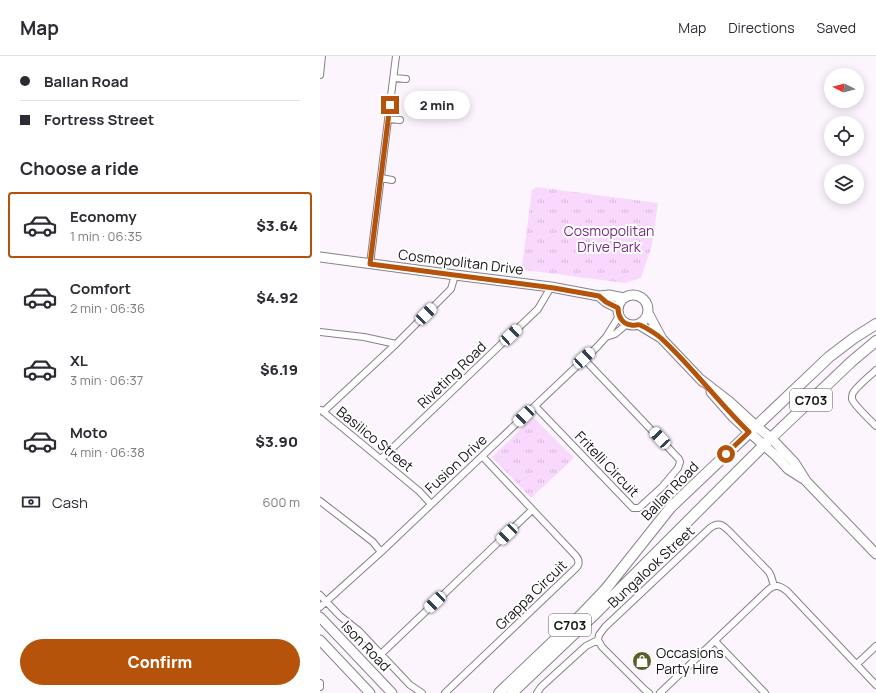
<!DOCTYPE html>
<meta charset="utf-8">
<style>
body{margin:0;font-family:Manrope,sans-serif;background:#f2f2f3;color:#2b2b33;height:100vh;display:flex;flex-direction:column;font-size:15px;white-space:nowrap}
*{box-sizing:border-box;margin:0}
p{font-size:13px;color:#7c7c81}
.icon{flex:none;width:22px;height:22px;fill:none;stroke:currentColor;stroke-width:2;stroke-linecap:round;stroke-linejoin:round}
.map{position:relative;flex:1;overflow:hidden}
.side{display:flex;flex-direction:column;background:#fff;width:320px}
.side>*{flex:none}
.top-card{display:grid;align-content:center;height:88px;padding:0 20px;background:#fff}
.needle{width:26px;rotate:276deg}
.tools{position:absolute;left:504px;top:12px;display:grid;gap:8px}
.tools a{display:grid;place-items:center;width:40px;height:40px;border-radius:50%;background:#fff;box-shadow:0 2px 10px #0003;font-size:20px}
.end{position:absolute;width:18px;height:18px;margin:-9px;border:5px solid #b45309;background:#fff;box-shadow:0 0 0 2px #fff}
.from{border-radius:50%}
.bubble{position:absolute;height:28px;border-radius:14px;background:#fff;box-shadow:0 2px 10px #0003;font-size:13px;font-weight:800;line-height:28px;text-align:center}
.car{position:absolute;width:12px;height:24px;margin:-12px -6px;border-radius:5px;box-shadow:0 0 3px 1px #0007;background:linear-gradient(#fff 24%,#345 0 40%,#fff 0 76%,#345 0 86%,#fff 0)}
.top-card b{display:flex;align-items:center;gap:14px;height:38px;font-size:15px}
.top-card b+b{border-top:1px solid #e1e1e2}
.top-card i{width:10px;height:10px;background:#2b2b33}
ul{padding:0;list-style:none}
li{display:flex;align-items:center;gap:12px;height:66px;margin:0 8px 6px;padding:0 12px;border:2px solid transparent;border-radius:4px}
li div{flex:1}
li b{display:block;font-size:15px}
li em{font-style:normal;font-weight:800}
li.on{border-color:#b45309}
li>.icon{width:36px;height:36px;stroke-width:1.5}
h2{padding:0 20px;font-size:18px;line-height:48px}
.pay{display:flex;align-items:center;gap:10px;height:44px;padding:0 20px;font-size:15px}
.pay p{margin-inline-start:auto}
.primary-button{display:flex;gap:8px;margin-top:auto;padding:8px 20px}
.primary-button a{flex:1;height:46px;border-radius:24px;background:#b45309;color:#fff;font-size:16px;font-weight:800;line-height:46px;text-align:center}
header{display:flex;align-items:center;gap:24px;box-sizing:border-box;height:56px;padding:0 20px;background:#fff;border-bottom:1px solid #e1e1e2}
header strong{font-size:19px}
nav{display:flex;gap:22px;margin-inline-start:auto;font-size:14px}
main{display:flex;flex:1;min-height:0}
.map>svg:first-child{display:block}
.grass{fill:url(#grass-tufts)}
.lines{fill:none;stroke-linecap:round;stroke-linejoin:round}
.street-casing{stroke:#888089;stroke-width:8}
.secondary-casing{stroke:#888089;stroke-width:11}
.primary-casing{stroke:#888089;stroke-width:12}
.street{stroke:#fff;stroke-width:6}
.secondary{stroke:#fff;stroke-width:9}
.primary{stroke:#fff;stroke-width:10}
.route{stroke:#b45309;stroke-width:5}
.labels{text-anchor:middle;stroke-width:4;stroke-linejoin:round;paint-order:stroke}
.shield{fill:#fff;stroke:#5c5a5c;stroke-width:1}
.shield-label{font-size:13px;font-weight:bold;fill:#161316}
.park-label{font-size:14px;fill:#782d83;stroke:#fff}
.street-label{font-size:14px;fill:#161316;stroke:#fff}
.poi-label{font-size:14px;fill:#161316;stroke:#fff;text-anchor:start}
</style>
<header>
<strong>Map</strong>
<nav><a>Map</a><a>Directions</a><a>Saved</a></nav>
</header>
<main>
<section class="side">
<div class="top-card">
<b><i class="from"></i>Ballan Road</b>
<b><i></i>Fortress Street</b>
</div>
<h2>Choose a ride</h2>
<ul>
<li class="on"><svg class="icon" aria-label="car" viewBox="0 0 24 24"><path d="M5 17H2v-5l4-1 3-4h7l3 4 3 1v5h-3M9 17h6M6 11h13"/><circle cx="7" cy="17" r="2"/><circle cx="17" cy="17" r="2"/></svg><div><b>Economy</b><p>1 min · 06:35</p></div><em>$3.64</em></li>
<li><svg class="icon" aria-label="car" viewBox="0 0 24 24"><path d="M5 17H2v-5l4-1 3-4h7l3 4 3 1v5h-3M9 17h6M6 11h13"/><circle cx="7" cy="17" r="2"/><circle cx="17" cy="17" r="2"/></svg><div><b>Comfort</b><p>2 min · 06:36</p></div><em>$4.92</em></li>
<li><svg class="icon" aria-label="car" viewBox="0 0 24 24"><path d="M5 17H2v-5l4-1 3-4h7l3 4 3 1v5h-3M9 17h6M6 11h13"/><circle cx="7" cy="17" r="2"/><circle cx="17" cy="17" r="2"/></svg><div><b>XL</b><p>3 min · 06:37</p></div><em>$6.19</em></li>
<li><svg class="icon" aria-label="car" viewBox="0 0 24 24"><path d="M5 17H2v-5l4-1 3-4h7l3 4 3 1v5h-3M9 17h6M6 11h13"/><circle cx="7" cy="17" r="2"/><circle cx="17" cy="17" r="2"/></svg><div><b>Moto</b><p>4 min · 06:38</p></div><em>$3.90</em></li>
</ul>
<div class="pay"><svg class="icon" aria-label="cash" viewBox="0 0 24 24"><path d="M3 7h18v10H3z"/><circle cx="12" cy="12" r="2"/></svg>Cash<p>600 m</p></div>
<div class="primary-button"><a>Confirm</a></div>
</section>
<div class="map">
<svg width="556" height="637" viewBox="0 0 556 637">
<defs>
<pattern id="grass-tufts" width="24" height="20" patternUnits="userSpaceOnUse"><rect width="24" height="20" fill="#f9d8fd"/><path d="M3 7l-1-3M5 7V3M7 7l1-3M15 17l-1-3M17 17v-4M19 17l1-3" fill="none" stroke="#d5b8d8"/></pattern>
</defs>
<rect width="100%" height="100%" fill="#fdf5fe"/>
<path class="grass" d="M216,131L338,147L332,189L321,222L305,227L205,214L202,210L212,134Z
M213,361L254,402L211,442L172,401Z"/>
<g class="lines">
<defs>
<path id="street" d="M0,19L2,0
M74,22L86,23
M68,63L80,64
M61,122L72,124
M50,208L76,0
M0,276L44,281L76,288
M286,281L295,278L307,268
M556,314C551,319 536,331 533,337C532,338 532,342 532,343C534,349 551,365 556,370
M215,350L313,452H319L342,431L358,412L360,406L359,403L264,303
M1,354L99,435L111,448
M3,356L76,288L131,233L135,219
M61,403L218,253L231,231
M0,445L53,486L61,496
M0,539L20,560L39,575L90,629L102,637
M0,551L61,496L277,291L286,281L299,260
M395,585L445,637
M61,598L212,454
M537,608L556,590
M0,627V631
M125,637L256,512C260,508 259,504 256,500L162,400
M217,637L221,631L266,590L278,584
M329,637L324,633L282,591L278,584L279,579L285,571L390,472C398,466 402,468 409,475L449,516L451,520L454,530
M340,637L448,534C455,528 459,529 467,535L556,629"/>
<path id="secondary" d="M0,201L135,219L231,231L279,240L289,239L304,242
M298 254a15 15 0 1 1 30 0a15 15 0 1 1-30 0Z
M279,240L286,246L298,252
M328,257L342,283L383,326
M318,268L341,282
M379,322L410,346L436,370L451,382L474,406L486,425L556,498
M391,336L413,361L429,376L456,400L468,413L482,422
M0,561L72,637
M0,584L50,637"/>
<path id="primary" d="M179,637L263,557L285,534L351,451L509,301L534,282L556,268
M192,637L273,560L451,382L531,306L556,285"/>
</defs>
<use href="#street" class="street-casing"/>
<use href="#secondary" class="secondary-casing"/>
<use href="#primary" class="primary-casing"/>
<use href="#street" class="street"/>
<use href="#secondary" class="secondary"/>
<use href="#primary" class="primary"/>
</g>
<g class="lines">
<path class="route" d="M70,49L50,208L234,232L279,240L286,246L298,252C298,260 302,268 311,269C315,270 317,268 320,269C327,272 338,279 343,284C374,313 399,347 429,376L406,398"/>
</g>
<defs>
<symbol id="shop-disc" viewBox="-11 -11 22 22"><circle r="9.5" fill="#5a5e2b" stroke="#fff"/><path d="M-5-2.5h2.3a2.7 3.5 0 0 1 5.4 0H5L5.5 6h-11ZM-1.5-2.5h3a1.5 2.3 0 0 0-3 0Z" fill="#fff"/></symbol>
</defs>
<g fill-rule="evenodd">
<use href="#shop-disc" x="311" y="594" width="22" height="22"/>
</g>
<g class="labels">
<g class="shield">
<rect x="470" y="333" width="42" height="22" rx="3"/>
<rect x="229" y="558" width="42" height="22" rx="3"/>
</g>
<g class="shield-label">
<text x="491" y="349">C703</text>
<text x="250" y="574">C703</text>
</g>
<g class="park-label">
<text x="289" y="180">Cosmopolitan<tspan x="289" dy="16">Drive Park</tspan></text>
</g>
<g class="street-label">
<text transform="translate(141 206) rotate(7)" y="5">Cosmopolitan Drive</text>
<text transform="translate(132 319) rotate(-44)" y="5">Riveting Road</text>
<text transform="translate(55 383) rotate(39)" y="5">Basilico Street</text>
<text transform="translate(136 408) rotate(-43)" y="5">Fusion Drive</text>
<text transform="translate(287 408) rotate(46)" y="5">Fritelli Circuit</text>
<text transform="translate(350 435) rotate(-46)" y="5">Ballan Road</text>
<text transform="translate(331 511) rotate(-43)" y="5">Bungalook Street</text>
<text transform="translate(211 539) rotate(-44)" y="5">Grappa Circuit</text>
<text transform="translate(46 590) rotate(46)" y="5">Ison Road</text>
</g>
<g class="poi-label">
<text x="336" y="602">Occasions<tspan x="336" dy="16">Party Hire</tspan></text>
</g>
</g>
</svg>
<div class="tools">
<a><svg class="needle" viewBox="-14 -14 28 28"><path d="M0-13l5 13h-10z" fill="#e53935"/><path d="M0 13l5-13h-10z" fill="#7c7c81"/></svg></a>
<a><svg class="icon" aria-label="locate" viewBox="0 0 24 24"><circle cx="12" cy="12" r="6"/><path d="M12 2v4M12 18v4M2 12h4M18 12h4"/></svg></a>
<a><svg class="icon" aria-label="layers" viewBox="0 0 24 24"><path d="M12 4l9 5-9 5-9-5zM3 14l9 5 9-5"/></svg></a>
</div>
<i class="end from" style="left:406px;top:398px"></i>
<i class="end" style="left:70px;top:49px"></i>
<div class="bubble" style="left:84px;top:35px;width:66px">2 min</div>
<i class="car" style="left:106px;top:258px;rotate:45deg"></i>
<i class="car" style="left:191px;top:279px;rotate:47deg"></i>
<i class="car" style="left:264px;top:302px;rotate:47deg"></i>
<i class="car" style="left:204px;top:360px;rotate:226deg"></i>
<i class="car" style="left:340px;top:382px;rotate:317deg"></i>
<i class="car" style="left:187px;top:478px;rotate:226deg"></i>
<i class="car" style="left:115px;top:546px;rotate:226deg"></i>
</div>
</main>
